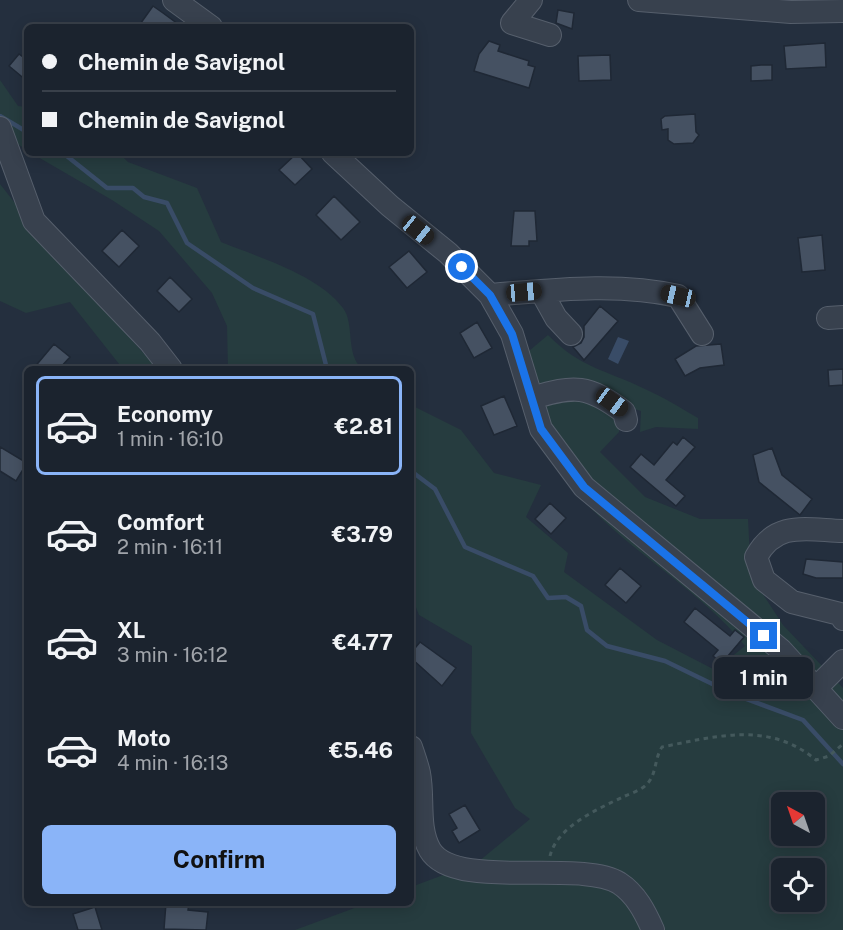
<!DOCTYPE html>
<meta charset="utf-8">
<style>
body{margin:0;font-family:"Public Sans",sans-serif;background:#242b36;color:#f1f3f6;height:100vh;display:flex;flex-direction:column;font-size:22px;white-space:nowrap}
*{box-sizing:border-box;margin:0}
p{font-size:20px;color:#a0a4aa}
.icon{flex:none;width:33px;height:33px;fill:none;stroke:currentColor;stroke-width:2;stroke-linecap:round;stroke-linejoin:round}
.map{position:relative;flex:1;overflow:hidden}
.side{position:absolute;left:24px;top:366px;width:390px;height:540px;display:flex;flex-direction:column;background:#1b232e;border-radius:9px;box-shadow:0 3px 15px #0003,0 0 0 2px #39404a}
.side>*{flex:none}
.banner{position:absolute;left:24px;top:24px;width:390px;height:132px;border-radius:9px;box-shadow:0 3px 15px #0003,0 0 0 2px #39404a;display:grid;align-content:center;height:132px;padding:0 18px;background:#1b232e}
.needle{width:39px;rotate:320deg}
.buttons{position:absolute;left:771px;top:792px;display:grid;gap:12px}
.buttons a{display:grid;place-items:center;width:54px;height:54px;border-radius:9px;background:#1b232e;box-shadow:0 3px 15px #0003,0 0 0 2px #39404a;font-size:30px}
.end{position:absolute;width:27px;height:27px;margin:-14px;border:8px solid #1a73e8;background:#fff;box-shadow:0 0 0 3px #fff}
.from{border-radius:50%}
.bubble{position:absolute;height:42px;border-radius:9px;background:#1b232e;box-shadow:0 3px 15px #0003,0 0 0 2px #39404a;font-size:20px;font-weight:700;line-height:42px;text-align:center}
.car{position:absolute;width:18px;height:36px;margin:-18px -9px;border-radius:8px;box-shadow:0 0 4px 2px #0007;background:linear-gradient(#222 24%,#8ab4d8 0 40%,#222 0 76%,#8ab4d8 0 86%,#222 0)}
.banner b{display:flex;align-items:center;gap:21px;height:57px;font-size:22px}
.banner b+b{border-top:2px solid #39404a}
.banner i{width:15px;height:15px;background:#f1f3f6}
ul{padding:10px 0 0;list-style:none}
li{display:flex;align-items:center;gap:18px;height:99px;margin:0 12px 9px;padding:0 6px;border:3px solid transparent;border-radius:9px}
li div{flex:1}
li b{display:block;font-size:22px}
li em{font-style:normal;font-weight:700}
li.current{border-color:#8ab4f8}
li>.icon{width:54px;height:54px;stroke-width:1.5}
.primary-button{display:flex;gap:12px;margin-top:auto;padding:12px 18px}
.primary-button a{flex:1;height:69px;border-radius:9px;background:#8ab4f8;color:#111;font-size:24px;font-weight:700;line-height:69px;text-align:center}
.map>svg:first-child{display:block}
.green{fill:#263c3f;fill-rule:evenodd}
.water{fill:#394c67}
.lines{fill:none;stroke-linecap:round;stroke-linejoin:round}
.stream{stroke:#394c67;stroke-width:4.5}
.building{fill:#455162;stroke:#1f2835;stroke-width:1.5}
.minor-casing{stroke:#565f6c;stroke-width:24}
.path{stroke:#44595c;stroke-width:3;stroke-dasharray:4.5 4.5;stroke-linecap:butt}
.minor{stroke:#38414e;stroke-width:22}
.route{stroke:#1a73e8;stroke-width:8}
</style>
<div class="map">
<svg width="843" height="930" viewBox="0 0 843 930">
<rect width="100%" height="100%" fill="#242f3e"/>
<path class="green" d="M0,80L18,106L27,107V150L0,133Z
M31,153H119L128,162L197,188L221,242C258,257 319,275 343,308C355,324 345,353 362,369H228L227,326L212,293L159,231L112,200Z
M0,184L66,268L158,369H123L70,302L26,313L0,301Z
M548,335C582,369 604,369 645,389C663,397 681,408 698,418V429L656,427L640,432L641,411L619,404V432L600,452L645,497L700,519H748L751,576L783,625L843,688V930H295L368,903H411V887L478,862L530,819L515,808L471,733L472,646L419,615L411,595V405L461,430L494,473L541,485L526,517L568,553L564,572L657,640L715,670L745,646C690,576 588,532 548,450C537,428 530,382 523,356ZM782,802H814V836H782ZM782,868H814V902H782Z"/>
<path class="water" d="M618,337L629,341L618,364L608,359Z"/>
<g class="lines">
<path class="stream" d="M0,116L27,132
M63,153L107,188H133L144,197L167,203L187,243L253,288L313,314L327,369
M411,471L435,489L465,547L533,576L548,598L566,597L581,606L587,630L607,646L665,661L733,694L803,720L843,764"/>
</g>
<path class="building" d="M153,6L163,13L182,27H138Z
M558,10L574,13L572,29L556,23Z
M489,41L500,45L498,51L529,61L528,65L535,67L529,88L474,71L479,54Z
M825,43L826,67L786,69L784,46Z
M19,54L27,60V81L9,66Z
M610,55L611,80L579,81L578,56Z
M761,65H772V80L751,81V66Z
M695,114L696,132L699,135L693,143L674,144L668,140V129L662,130L661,119L665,116Z
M297,153L312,169L295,185L279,170Z
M334,196L360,222L341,240L316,215Z
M514,211H535L537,241H529V246H511Z
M122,230L139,246L119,267L102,251Z
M822,235L825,270L802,272L798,238Z
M409,251L427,272L407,288L389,267Z
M170,277L192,299L179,312L157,291Z
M600,306L618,321L584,360L573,347L581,343L584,337V326Z
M477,322L492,348L474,358L460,333Z
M54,344L70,357L59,369H33Z
M721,344L724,365L700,368L685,376L675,359L696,346Z
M843,369V385L829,386L828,370Z
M504,396L517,426L494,435L481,406Z
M683,437L695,447L666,480L685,496L676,506L630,467L641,454L654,465L673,442L677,445Z
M0,447L27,463L16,481L0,471Z
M772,448L782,475L812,499L800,515L759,482L753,455Z
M550,503L566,518L551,534L535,519Z
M806,559L843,562V578H816L803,574Z
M620,568L641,586L626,603L605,585Z
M695,608L730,636L735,630L744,637L722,663L713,656L718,650L684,622Z
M420,642L456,668L442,686L411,658V653Z
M465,805L480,830L459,843L452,831L457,828L449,814Z
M166,903H189L188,910L208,912L206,930L164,929Z
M95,907L102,930H78L73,914Z"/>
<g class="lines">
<defs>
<path id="minor" d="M174,0L211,27
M531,0L512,23L550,35
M639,0L791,12L843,11
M0,128L34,221L150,342L171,369
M333,153L390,206L448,253L490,295L512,334L541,429L584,487L781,650L843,718
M541,291L556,318L571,334
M490,295C552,290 618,282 678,296L702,334
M828,318L843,317
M532,398C575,385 588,385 624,412L626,420
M843,531C807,530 776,520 756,557L764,580L792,602L840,614L843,619
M816,688L843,661
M411,747C414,756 417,764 419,773C424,798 417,827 430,850C454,891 580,859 619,883C636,894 645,912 653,930"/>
</defs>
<use href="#minor" class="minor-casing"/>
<path class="path" d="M550,856C557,826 600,808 625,796C632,793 641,790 646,785C657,775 654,759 662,747C717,736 769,721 816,760L829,756L843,744"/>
<use href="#minor" class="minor"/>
</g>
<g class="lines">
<path class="route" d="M462,267L490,295L512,334L541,429L584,487L764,636"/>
</g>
</svg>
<div class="buttons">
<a><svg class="needle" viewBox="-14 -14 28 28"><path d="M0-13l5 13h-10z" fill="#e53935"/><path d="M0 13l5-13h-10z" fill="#a0a4aa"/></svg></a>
<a><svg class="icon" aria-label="locate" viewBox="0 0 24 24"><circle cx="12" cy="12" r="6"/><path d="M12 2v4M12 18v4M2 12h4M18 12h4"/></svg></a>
</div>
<i class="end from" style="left:462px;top:267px"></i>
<i class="end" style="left:764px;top:636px"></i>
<div class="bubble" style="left:714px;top:657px;width:99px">1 min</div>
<i class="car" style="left:418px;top:230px;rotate:129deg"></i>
<i class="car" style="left:524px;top:292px;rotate:85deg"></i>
<i class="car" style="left:678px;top:296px;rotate:283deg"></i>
<i class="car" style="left:612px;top:402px;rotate:126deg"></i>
<div class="banner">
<b><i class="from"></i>Chemin de Savignol</b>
<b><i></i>Chemin de Savignol</b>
</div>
<section class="side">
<ul>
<li class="current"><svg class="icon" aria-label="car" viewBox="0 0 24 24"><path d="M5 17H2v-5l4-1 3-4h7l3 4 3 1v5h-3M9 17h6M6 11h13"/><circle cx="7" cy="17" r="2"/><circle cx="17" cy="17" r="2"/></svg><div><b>Economy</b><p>1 min · 16:10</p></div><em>€2.81</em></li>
<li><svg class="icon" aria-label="car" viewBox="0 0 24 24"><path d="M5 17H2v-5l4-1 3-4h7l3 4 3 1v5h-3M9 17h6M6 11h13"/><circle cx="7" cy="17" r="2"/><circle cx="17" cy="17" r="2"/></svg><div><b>Comfort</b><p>2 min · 16:11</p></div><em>€3.79</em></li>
<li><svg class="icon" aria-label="car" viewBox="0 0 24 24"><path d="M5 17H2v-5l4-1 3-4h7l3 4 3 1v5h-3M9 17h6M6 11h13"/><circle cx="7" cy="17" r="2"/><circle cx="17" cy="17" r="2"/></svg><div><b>XL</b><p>3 min · 16:12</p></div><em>€4.77</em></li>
<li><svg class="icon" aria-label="car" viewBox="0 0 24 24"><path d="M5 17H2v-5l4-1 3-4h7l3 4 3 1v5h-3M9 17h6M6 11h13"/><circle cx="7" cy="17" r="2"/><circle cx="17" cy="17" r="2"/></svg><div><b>Moto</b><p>4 min · 16:13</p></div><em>€5.46</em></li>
</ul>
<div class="primary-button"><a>Confirm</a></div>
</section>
</div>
